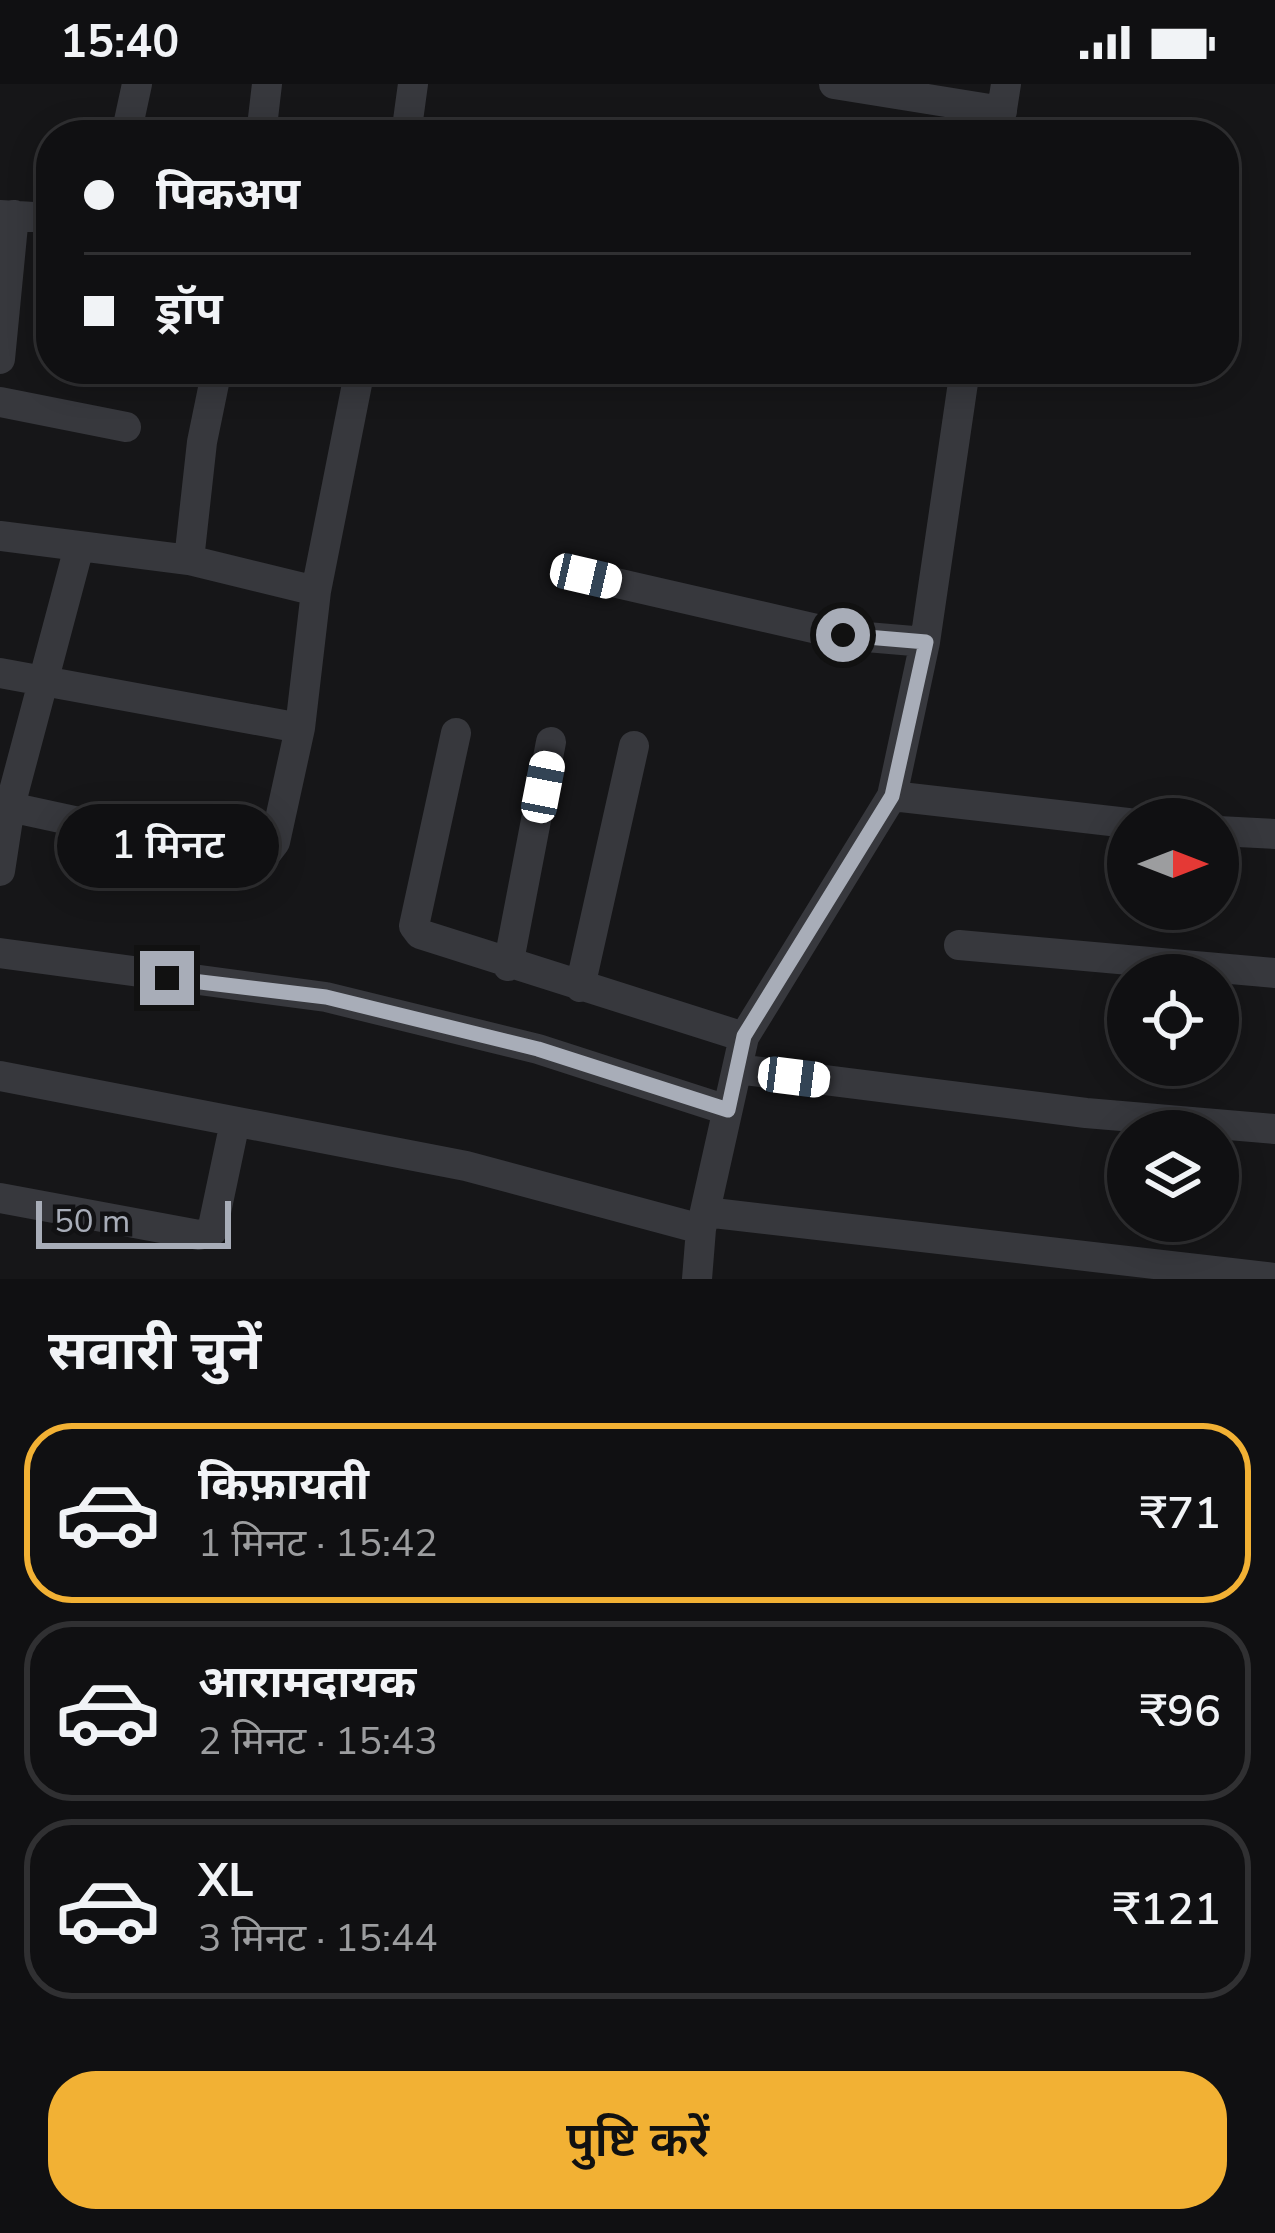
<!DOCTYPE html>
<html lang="hi">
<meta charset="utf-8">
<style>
body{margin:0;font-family:"Nunito Sans","Noto Sans Devanagari",sans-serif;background:#19191b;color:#f1f3f6;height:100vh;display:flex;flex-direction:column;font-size:45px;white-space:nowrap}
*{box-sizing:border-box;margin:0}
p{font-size:39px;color:#9c9d9f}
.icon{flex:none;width:66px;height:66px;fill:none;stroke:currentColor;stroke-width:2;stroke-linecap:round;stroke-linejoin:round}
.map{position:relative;height:1195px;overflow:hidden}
.sheet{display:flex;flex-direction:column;background:#101012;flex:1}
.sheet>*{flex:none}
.hud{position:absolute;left:36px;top:36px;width:1203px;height:264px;border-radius:48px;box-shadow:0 6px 30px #0003,0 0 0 3px #303032;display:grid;align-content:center;height:264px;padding:0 48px;background:#101012}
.needle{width:78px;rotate:90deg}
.tools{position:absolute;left:1107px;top:714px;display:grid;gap:24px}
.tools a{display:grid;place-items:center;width:132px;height:132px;border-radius:50%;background:#101012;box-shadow:0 6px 30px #0003,0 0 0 3px #303032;font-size:60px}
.scale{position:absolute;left:36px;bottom:30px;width:195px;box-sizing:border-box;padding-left:12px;border:6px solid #a8adb8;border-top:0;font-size:33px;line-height:42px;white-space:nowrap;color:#a8adb8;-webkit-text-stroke:9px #111113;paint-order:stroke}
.end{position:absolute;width:54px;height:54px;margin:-27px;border:15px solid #a8adb8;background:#111;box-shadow:0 0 0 6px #111}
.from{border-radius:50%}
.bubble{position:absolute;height:84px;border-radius:42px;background:#101012;box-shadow:0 6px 30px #0003,0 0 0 3px #303032;font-size:39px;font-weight:600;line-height:84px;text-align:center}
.car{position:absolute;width:36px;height:72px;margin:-36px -18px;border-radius:15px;box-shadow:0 0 9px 3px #0007;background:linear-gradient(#fff 24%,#345 0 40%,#fff 0 76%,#345 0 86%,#fff 0)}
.hud b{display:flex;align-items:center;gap:42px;height:114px;font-size:45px}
.hud b+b{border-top:3px solid #303032}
.hud i{width:30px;height:30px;background:#f1f3f6}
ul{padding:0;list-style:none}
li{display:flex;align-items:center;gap:36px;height:180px;margin:0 24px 18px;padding:0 24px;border:6px solid #303032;border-radius:48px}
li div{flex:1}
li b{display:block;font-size:45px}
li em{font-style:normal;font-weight:600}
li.active{border-color:#f2b134}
li>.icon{width:108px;height:108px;stroke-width:1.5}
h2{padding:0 48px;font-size:54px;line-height:144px}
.cta{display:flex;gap:24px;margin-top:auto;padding:24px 48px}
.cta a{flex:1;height:138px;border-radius:48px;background:#f2b134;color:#111;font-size:48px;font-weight:600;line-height:138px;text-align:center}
.status{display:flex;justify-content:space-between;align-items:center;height:84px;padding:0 60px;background:#101012;direction:ltr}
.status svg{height:33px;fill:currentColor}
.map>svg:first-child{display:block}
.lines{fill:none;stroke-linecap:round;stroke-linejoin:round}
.minor{stroke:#37383d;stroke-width:30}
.route{stroke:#a8adb8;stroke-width:15}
</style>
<div class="status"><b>15:40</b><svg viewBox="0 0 49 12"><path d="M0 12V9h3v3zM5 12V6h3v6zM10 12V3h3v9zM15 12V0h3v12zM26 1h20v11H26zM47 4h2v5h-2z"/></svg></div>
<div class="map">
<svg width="1275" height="1195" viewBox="0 0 1275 1195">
<rect width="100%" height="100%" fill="#161618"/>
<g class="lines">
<path class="minor" d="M834,0L1002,27
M126,51L137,0
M261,51L267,0
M406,51L413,0
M998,51L1006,0
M0,131L51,134
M0,275L14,131
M0,318L126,343
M0,452L189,476L316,507
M189,476L202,358L217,285
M586,492L843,551L925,558
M0,589L300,644
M456,649L414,842L420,850L744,953
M892,712L1128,739
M0,721L245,774L265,771L275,758L300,644L316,507L360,285
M1218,747L1275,750
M0,787L10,722L79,463
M959,861L1275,889
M0,869L326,913L538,965L727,1026
M508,882L551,658
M580,903L634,662
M737,985L1086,1029L1275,1045
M0,992L466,1082L701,1145
M0,1114L199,1151L212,1147L235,1038
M705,1128L1275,1194
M697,1195L701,1145L744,953L892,712L925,558L965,285"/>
</g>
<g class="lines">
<path class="route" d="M167,894L326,913L538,965L728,1026L744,952L892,712L926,558L843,551"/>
</g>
</svg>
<div class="tools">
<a><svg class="needle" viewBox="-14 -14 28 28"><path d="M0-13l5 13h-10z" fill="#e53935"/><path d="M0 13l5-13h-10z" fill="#9c9d9f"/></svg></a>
<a><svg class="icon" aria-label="locate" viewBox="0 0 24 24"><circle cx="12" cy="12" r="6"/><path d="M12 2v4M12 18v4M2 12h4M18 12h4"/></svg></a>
<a><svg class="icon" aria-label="layers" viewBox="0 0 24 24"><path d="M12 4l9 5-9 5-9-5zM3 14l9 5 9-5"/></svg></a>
</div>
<div class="scale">50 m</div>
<i class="end from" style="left:843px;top:551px"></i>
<i class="end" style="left:167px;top:894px"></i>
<div class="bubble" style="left:57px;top:720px;width:222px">1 मिनट</div>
<i class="car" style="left:586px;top:492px;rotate:103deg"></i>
<i class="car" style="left:543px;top:703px;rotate:11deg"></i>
<i class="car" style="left:794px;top:993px;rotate:97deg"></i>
<div class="hud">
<b><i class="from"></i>पिकअप</b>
<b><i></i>ड्रॉप</b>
</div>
</div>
<section class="sheet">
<h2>सवारी चुनें</h2>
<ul>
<li class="active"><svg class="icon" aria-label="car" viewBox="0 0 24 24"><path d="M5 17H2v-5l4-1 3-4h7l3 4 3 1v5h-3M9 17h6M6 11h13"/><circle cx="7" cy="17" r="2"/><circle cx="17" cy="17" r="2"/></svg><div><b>किफ़ायती</b><p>1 मिनट · 15:42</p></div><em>₹71</em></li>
<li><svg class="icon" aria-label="car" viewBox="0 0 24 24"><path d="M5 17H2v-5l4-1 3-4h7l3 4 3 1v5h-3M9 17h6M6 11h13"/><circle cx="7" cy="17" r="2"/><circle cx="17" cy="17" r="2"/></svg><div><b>आरामदायक</b><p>2 मिनट · 15:43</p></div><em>₹96</em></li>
<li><svg class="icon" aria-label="car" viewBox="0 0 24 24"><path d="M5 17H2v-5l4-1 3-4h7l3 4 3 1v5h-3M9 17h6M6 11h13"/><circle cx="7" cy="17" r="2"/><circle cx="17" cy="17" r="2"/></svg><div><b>XL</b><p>3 मिनट · 15:44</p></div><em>₹121</em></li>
</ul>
<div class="cta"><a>पुष्टि करें</a></div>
</section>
